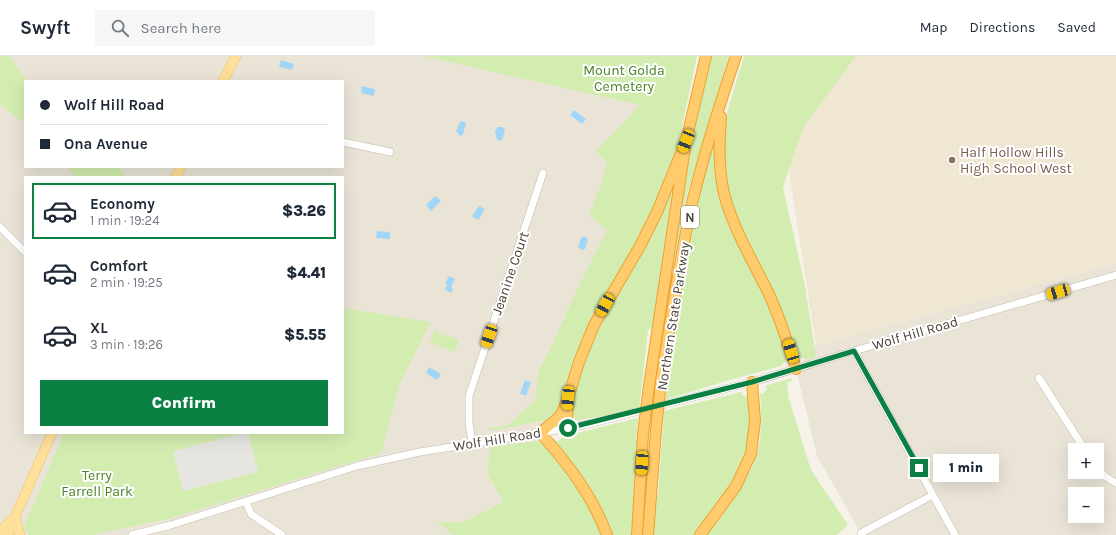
<!DOCTYPE html>
<meta charset="utf-8">
<style>
body{margin:0;font-family:Karla,sans-serif;background:#f6f6f7;color:#1f2937;height:100vh;display:flex;flex-direction:column;font-size:15px;white-space:nowrap}
*{box-sizing:border-box;margin:0}
p{font-size:13px;color:#747a83}
.icon{flex:none;width:22px;height:22px;fill:none;stroke:currentColor;stroke-width:2;stroke-linecap:round;stroke-linejoin:round}
.map{position:relative;flex:1;overflow:hidden}
.details{position:absolute;left:24px;top:120px;width:320px;height:258px;display:flex;flex-direction:column;background:#fff;border-radius:0px;box-shadow:0 4px 16px #0002}
.details>*{flex:none}
.banner{position:absolute;left:24px;top:24px;width:320px;height:88px;border-radius:0px;box-shadow:0 4px 16px #0002;display:grid;align-content:center;height:88px;padding:0 16px;background:#fff}
.tools{position:absolute;left:1068px;top:387px;display:grid;gap:8px}
.tools a{display:grid;place-items:center;width:36px;height:36px;border-radius:0px;background:#fff;box-shadow:0 4px 16px #0002;font-size:20px}
.end{position:absolute;width:18px;height:18px;margin:-9px;border:5px solid #0b8043;background:#fff;box-shadow:0 0 0 2px #fff}
.from{border-radius:50%}
.bubble{position:absolute;height:28px;border-radius:0px;background:#fff;box-shadow:0 4px 16px #0002;font-size:13px;font-weight:800;line-height:28px;text-align:center}
.car{position:absolute;width:12px;height:24px;margin:-12px -6px;border-radius:5px;box-shadow:0 0 3px 1px #0007;background:linear-gradient(#f5c518 24%,#345 0 40%,#f5c518 0 76%,#345 0 86%,#f5c518 0)}
.banner b{display:flex;align-items:center;gap:14px;height:38px;font-size:15px}
.banner b+b{border-top:1px solid #e0e1e3}
.banner i{width:10px;height:10px;background:#1f2937}
ul{padding:7px 0 0;list-style:none}
li{display:flex;align-items:center;gap:12px;height:56px;margin:0 8px 6px;padding:0 8px;border:2px solid transparent;border-radius:0px}
li div{flex:1}
li b{display:block;font-size:15px}
li em{font-style:normal;font-weight:800}
li.selected{border-color:#0b8043}
li>.icon{width:36px;height:36px;stroke-width:1.5}
.button{display:flex;gap:8px;margin-top:auto;padding:8px 16px}
.button a{flex:1;height:46px;border-radius:0px;background:#0b8043;color:#fff;font-size:16px;font-weight:800;line-height:46px;text-align:center}
header{display:flex;align-items:center;gap:24px;box-sizing:border-box;height:56px;padding:0 20px;background:#fff;border-bottom:1px solid #e0e1e3}
header strong{font-size:19px}
nav{display:flex;gap:22px;margin-inline-start:auto;font-size:14px}
.search{width:280px;height:36px;background:#f6f6f7;display:flex;align-items:center;gap:10px;box-sizing:border-box;padding:0 14px;border-radius:0px;color:#747a83;font-size:15px}
.map>svg:first-child{display:block}
.residential{fill:#eae4d7;fill-rule:evenodd}
.education{fill:#f0e7d3}
.green{fill:#d3edb0}
.parking{fill:#e7e5e1}
.water{fill:#a2d6f7}
.lines{fill:none;stroke-linecap:round;stroke-linejoin:round}
.minor-casing{stroke:#c3baab;stroke-width:8}
.major-casing{stroke:#eec160;stroke-width:10}
.highway-casing{stroke:#eba22f;stroke-width:12}
.minor{stroke:#fff;stroke-width:7}
.major{stroke:#ffe09a;stroke-width:9}
.highway{stroke:#ffcb6c;stroke-width:10}
.highway-bridge-casing{stroke:#eba22f;stroke-width:12;stroke-linecap:butt}
.highway-bridge{stroke:#ffcb6c;stroke-width:10}
.route{stroke:#0b8043;stroke-width:5}
.education-dot{fill:#8d6e63;stroke:#fff;stroke-width:1.5}
.labels{text-anchor:middle;stroke-width:4;stroke-linejoin:round;paint-order:stroke}
.shield{fill:#fff;stroke:#817b73;stroke-width:1}
.shield-label{font-size:13px;font-weight:bold;fill:#4b4337}
.park-label{font-size:14px;fill:#4a8324;stroke:#fff}
.education-label{font-size:14px;fill:#785e54;stroke:#fff;text-anchor:start}
.street-label{font-size:14px;fill:#4b4337;stroke:#fff}
</style>
<header>
<strong>Swyft</strong>
<div class="search"><svg class="icon" aria-label="search" viewBox="0 0 24 24"><circle cx="10" cy="10" r="6"/><path d="M15 15l6 6"/></svg>Search here</div>
<nav><a>Map</a><a>Directions</a><a>Saved</a></nav>
</header>
<div class="map">
<svg width="1116" height="479" viewBox="0 0 1116 479">
<rect width="100%" height="100%" fill="#f6f2ea"/>
<path class="residential" d="M0,0H689L669,94L540,377L524,479H0ZM25,25H343V111H25ZM25,121H343V377H25Z
M1116,207V479H859L861,477L817,400L796,313L816,289ZM1075,394H1097V416H1075ZM1075,438H1097V460H1075Z"/>
<path class="education" d="M771,0H1116V207L816,289Z"/>
<path class="green" d="M0,0H10L26,25L25,68L0,48Z
M423,0H697L676,98L658,143L630,199L605,239L584,282L562,351L552,363L490,375V372L507,370L535,344L539,314L549,295L586,215L607,175L589,159L601,129L607,106L596,95L640,49Z
M711,0H729L688,135L670,225H667L688,102Z
M744,0H856L803,72L783,131L805,230L816,300L806,303L799,301L797,303L730,149L723,113L724,79L727,57Z
M714,83L716,84V112L782,274L789,305L787,304L781,310L726,325L665,344L683,211L695,152Z
M68,111H119L126,121H75Z
M669,135H672L671,144L652,272L648,274L639,354L574,365V363H570V359L576,329L593,277Z
M343,252L431,266L400,327L381,397L168,463L91,479H29L23,473L64,377H343Z
M434,275L459,284L455,296L430,287Z
M791,322L792,325L787,327L789,343L811,414L848,469L837,479H705C717,459 735,442 747,421C763,396 762,366 760,337L763,338L767,333L765,330Z
M742,336V339L747,341L750,340L751,357L750,384L744,408L725,438L696,479H654V441L658,439L664,355Z
M638,362L636,383L637,384L631,479H609L554,388L555,384L558,385L561,383V381Z
M536,385L543,388L548,392L573,426L592,455L603,479H452L438,466H464L503,446L488,418L490,391Z"/>
<path class="parking" d="M244,377H248L258,416L183,435L173,395Z"/>
<path class="water" d="M281,4L294,8L292,14L279,11Z
M362,30L375,33L374,40L361,37Z
M574,54L586,63L582,68L570,59Z
M463,65L466,67L463,79L460,80L456,75L460,66Z
M498,71H503L505,74L502,84L499,85L496,81L495,75Z
M435,140L441,145L431,155L426,149Z
M479,150L485,153L478,164L472,160Z
M377,175L390,176V183L376,182Z
M585,180L588,183L585,193L582,194L578,191L581,182Z
M449,220L455,223L451,231L453,232L451,237L445,233L447,228L445,227Z
M429,311L441,318L437,324L426,317Z
M525,324L531,326L526,340L520,338Z"/>
<g class="lines">
<defs>
<path id="minor" d="M343,86L390,96
M0,171L25,196
M854,295L955,479
M1039,322L1085,394
M472,387L469,366V340L543,117
M1097,412L1106,421L1116,427
M246,446L251,458L282,479
M132,479L171,469L357,410L420,396L540,377L588,368L752,326L854,295L1116,219
M862,479L861,477L933,439"/>
<path id="major" d="M223,25L236,0
M176,121L181,111
M15,460L20,479
M0,476L10,465
M7,479L52,377"/>
<path id="highway" d="M721,61C719,89 718,118 726,145C736,177 753,206 768,236C780,262 788,287 796,313
M661,325C671,264 679,203 693,143C705,95 720,47 736,0
M649,330L686,85L706,0
M568,348L567,361L568,372
M607,479C593,441 567,406 540,377L558,362L562,357L568,342L579,306L594,269L640,190L657,156L686,85
M637,479L643,378
M648,479L656,374
M700,479L736,430L751,398L755,365L752,326"/>
</defs>
<use href="#minor" class="minor-casing"/>
<use href="#major" class="major-casing"/>
<use href="#highway" class="highway-casing"/>
<use href="#minor" class="minor"/>
<use href="#major" class="major"/>
<use href="#highway" class="highway"/>
<defs>
<path id="highway-bridge" d="M656,374L661,325
M643,378L649,330"/>
</defs>
<use href="#highway-bridge" class="highway-bridge-casing"/>
<use href="#highway-bridge" class="highway-bridge"/>
</g>
<g class="lines">
<path class="route" d="M568,372L752,326L854,295L919,412"/>
</g>
<circle class="education-dot" cx="952" cy="104" r="4"/>
<g class="labels">
<rect class="shield" x="681" y="150" width="18" height="22" rx="3"/>
<g class="shield-label">
<text x="690" y="166">N</text>
</g>
<g class="park-label">
<text x="624" y="19">Mount Golda<tspan x="624" dy="16">Cemetery</tspan></text>
<text x="97" y="424">Terry<tspan x="97" dy="16">Farrell Park</tspan></text>
</g>
<g class="education-label">
<text x="960" y="101">Half Hollow Hills<tspan x="960" dy="16">High School West</tspan></text>
</g>
<g class="street-label">
<text transform="translate(510 217) rotate(-71)" y="5">Jeanine Court</text>
<text transform="translate(673 260) rotate(-81)" y="5">Northern State Parkway</text>
<text transform="translate(915 277) rotate(-16)" y="5">Wolf Hill Road</text>
<text transform="translate(497 383) rotate(-9)" y="5">Wolf Hill Road</text>
</g>
</g>
</svg>
<div class="tools">
<a>+</a>
<a>−</a>
</div>
<i class="end from" style="left:568px;top:372px"></i>
<i class="end" style="left:919px;top:412px"></i>
<div class="bubble" style="left:933px;top:398px;width:66px">1 min</div>
<i class="car" style="left:686px;top:85px;rotate:202deg"></i>
<i class="car" style="left:1058px;top:236px;rotate:254deg"></i>
<i class="car" style="left:605px;top:249px;rotate:209deg"></i>
<i class="car" style="left:489px;top:280px;rotate:199deg"></i>
<i class="car" style="left:791px;top:295px;rotate:343deg"></i>
<i class="car" style="left:568px;top:342px;rotate:184deg"></i>
<i class="car" style="left:642px;top:407px;rotate:184deg"></i>
<div class="banner">
<b><i class="from"></i>Wolf Hill Road</b>
<b><i></i>Ona Avenue</b>
</div>
<section class="details">
<ul>
<li class="selected"><svg class="icon" aria-label="car" viewBox="0 0 24 24"><path d="M5 17H2v-5l4-1 3-4h7l3 4 3 1v5h-3M9 17h6M6 11h13"/><circle cx="7" cy="17" r="2"/><circle cx="17" cy="17" r="2"/></svg><div><b>Economy</b><p>1 min · 19:24</p></div><em>$3.26</em></li>
<li><svg class="icon" aria-label="car" viewBox="0 0 24 24"><path d="M5 17H2v-5l4-1 3-4h7l3 4 3 1v5h-3M9 17h6M6 11h13"/><circle cx="7" cy="17" r="2"/><circle cx="17" cy="17" r="2"/></svg><div><b>Comfort</b><p>2 min · 19:25</p></div><em>$4.41</em></li>
<li><svg class="icon" aria-label="car" viewBox="0 0 24 24"><path d="M5 17H2v-5l4-1 3-4h7l3 4 3 1v5h-3M9 17h6M6 11h13"/><circle cx="7" cy="17" r="2"/><circle cx="17" cy="17" r="2"/></svg><div><b>XL</b><p>3 min · 19:26</p></div><em>$5.55</em></li>
</ul>
<div class="button"><a>Confirm</a></div>
</section>
</div>
